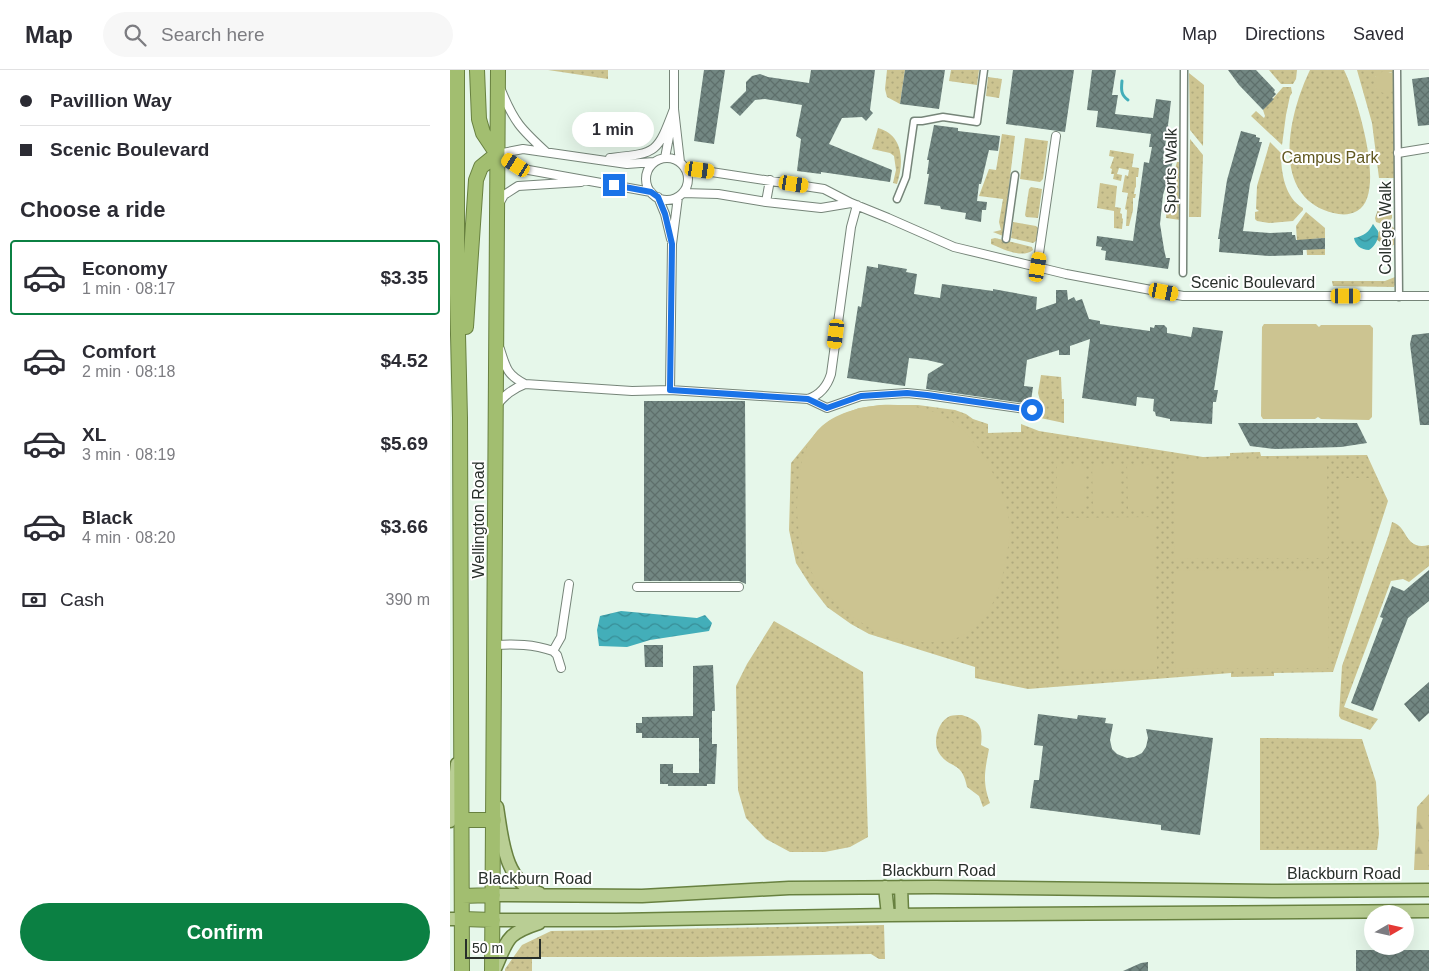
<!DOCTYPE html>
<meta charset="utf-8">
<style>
body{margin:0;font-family:Arial,sans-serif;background:#f7f7f7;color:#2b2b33;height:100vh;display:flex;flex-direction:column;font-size:19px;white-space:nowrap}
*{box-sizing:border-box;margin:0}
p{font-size:16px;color:#7c7c81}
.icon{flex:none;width:28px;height:28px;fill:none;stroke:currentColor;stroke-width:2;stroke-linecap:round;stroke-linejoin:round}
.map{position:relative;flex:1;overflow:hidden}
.panel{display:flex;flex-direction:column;background:#fff;width:450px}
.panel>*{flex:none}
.guide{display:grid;align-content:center;height:110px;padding:0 20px;background:#fff}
.needle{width:32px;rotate:81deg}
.tools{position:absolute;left:914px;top:835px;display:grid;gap:10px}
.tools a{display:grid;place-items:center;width:50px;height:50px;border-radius:50%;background:#fff;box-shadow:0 5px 20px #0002;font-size:25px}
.scale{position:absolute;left:15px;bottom:12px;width:76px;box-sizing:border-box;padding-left:5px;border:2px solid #282f2a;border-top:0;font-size:14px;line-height:18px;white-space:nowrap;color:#282f2a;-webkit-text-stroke:4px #fff;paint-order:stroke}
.end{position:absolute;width:22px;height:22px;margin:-11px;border:6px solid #1a73e8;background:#fff;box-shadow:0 0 0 2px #fff}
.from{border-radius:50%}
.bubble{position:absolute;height:35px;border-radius:18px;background:#fff;box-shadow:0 5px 20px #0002;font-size:16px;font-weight:700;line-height:35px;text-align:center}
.car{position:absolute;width:15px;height:30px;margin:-15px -8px;border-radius:6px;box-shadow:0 0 4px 1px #0007;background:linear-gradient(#f5c518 24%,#345 0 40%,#f5c518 0 76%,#345 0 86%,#f5c518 0)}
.guide b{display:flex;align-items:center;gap:18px;height:48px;font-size:19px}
.guide b+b{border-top:1px solid #e1e1e2}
.guide i{width:12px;height:12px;background:#2b2b33}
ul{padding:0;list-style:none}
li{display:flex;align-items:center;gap:15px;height:75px;margin:0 10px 8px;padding:0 10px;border:2px solid transparent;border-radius:5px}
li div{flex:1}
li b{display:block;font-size:19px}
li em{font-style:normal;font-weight:700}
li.active{border-color:#0b8043}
li>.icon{width:45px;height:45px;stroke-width:1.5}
h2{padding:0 20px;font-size:22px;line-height:60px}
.pay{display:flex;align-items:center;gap:12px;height:55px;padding:0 20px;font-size:19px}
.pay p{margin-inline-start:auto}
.button{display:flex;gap:10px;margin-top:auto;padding:10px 20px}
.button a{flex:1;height:58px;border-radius:30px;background:#0b8043;color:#fff;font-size:20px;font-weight:700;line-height:58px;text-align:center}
header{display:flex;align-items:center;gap:30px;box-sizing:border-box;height:70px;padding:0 25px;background:#fff;border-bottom:1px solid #e1e1e2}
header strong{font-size:24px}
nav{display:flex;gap:28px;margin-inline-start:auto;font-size:18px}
.search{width:350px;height:45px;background:#f7f7f7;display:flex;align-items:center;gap:12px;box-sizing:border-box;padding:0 18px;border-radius:28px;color:#7c7c81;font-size:19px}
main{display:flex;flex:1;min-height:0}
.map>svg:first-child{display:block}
.green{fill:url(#green-dots)}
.forest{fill:url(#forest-firs)}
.pitch{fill:#ccc491}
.water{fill:url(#water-waves)}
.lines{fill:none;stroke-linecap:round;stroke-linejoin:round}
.stream{stroke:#43aeb9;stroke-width:3}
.building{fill:url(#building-cross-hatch)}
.pedestrian-casing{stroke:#768579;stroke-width:9}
.minor-casing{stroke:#768579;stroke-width:10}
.primary-casing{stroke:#688140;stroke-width:15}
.trunk-casing{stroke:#688140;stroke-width:16}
.pedestrian{stroke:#fff;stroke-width:6}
.minor{stroke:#fff;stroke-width:8}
.primary{stroke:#b9ce94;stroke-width:12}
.trunk{stroke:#a2be70;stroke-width:14}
.route{stroke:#1a73e8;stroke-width:6}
.labels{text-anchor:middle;stroke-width:4;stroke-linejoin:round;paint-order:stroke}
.park-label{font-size:16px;fill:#60571f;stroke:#fff}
.street-label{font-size:16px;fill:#282f2a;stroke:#fff}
</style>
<header>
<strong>Map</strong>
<div class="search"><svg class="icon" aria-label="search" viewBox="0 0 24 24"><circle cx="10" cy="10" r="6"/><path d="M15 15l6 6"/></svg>Search here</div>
<nav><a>Map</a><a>Directions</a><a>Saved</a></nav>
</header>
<main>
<section class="panel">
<div class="guide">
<b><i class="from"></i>Pavillion Way</b>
<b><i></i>Scenic Boulevard</b>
</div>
<h2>Choose a ride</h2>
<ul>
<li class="active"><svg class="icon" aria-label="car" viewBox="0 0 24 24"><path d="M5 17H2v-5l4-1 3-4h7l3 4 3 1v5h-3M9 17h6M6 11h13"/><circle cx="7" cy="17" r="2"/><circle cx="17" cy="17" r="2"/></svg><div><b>Economy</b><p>1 min · 08:17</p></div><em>$3.35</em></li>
<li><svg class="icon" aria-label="car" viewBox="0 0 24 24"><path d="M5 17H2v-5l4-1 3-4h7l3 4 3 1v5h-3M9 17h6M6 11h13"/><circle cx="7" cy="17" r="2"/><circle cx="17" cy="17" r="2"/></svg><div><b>Comfort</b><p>2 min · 08:18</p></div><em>$4.52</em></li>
<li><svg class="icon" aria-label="car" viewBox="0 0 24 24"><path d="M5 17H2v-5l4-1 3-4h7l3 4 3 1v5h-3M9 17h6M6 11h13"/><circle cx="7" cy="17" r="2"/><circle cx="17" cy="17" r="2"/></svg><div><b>XL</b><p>3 min · 08:19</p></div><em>$5.69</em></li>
<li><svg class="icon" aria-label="car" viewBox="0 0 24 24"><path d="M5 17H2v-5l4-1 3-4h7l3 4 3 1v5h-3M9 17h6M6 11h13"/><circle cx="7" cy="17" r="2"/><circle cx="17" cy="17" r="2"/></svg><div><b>Black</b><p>4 min · 08:20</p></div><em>$3.66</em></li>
</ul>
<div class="pay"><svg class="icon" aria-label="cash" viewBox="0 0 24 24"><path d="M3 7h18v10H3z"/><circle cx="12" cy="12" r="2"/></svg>Cash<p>390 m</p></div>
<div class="button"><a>Confirm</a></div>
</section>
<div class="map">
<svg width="979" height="901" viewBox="0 0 979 901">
<defs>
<pattern id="green-dots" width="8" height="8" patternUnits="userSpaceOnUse" patternTransform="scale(1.25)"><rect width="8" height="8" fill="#ccc491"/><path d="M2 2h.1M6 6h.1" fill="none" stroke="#afa97d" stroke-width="1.8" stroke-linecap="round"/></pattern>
<pattern id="forest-firs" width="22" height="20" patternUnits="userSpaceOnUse" patternTransform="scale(1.25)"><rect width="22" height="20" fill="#ccc491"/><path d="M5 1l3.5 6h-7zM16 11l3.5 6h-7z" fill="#afa97d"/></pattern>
<pattern id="water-waves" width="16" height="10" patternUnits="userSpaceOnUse" patternTransform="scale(1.25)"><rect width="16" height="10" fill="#43aeb9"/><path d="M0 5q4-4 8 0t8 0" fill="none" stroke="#388e97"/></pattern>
<pattern id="building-cross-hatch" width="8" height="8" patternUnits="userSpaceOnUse" patternTransform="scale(1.25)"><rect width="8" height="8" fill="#728782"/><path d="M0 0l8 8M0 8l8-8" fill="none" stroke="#5e6f6b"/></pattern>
</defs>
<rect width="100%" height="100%" fill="#e6f7ea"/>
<path class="green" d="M70,0H158V9L98,0Z
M437,0H455L450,34L437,27L435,19Z
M501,0H529L527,15L499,11Z
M819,0H847L846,9L843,14H831Z
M860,0H894C906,24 938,125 907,141C897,147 884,144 874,140C820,118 841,39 860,0Z
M907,0H943V3L940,2L925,7V17L944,20L945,108H929L922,53Z
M739,3L754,15L753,76L740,60Z
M538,7L552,9L549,28L536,26Z
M833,17H841L842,23L840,26L836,45L832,75L801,46L806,41L814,48L815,46L813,40Z
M428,58C454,65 454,93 447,114L443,113L446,100L444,86L440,83L422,79Z
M552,64L565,66L553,166L543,162L551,160L549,152L553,129L529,126L539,99L546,100Z
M575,68L598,71L593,109L590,112L570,109Z
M740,69L753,85L751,147H739Z
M820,72L831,83C831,103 835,128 853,138V140L843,151L819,153L807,151L805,149V142L809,141L806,139L807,116Z
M660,80L684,84L682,97L689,98L688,107H686V117L685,118L684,124H686L685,128H683V140L679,156H676L677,140L675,139L678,123L672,122L675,105L678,106L679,100L669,98L667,104L672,105L671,111L663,109L664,104H661L662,99L660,98L664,87L659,86Z
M727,92H730V150L716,148L717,125Z
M650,113L667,116L665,137L671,138L670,143L672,144V148L673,149L672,159L664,158V141L647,138Z
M581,117L592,119L588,148L576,147L575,145L579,119Z
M856,142L875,158V168L862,169V179H875V185H857L856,172L847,171L846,156Z
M563,152L586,156L588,158L586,171L583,173L561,168Z
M545,168L582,177L583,180C572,189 553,179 541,174V169Z
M945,207V215L944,217L883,216L882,211H935Z
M591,305L611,307L612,329H614V353L581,346L591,334L588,323Z
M431,335H468L505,340L516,344L523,349L538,354V363L571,362V354L589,361L753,387L780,386V383L810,382L811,386L917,385L938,431L883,602L824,603V606L781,607V603L578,619L525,608V597L419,564L401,554L377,537L360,515L346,493L339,460L341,393L368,360L379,351L393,344L409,338Z
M942,452C959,457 954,481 979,475V496L959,512L953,509L941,511L894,637L928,649L920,660L891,649L889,646L892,596L939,464Z
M324,551L413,602L418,767L400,777L375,782H340L316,769L296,748L288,720L286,616L297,594Z
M512,645C530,651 533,656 531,675L539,679C535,700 532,712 540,733L533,737L529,726L517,717C512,690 500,700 489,683C482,672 488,651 500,646C503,645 508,645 512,645Z
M810,668L912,669L926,712L929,764L927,780H810Z
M434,855L435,889H429L421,884L252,887H82V901H55V899L72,875L101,861Z"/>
<path class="forest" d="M930,134L935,140L942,143V148L939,151L947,163L946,174C939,178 932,174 926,169V165L935,155L926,152L925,148Z
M979,724V800H964L967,737Z"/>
<path class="pitch" d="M933,1L943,3L944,20C937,25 930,24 925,17V7Z
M814,254H866L869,257L871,255H920L923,258L922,347L919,350L871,349L868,347L865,349H813L811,346L812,257Z
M431,335C456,334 481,337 503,352C528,368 552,415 558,444C561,459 559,474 556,489C550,524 536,564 496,571C479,574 459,572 443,568C415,560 375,529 362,503C349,477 345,447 348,419C349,398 354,375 369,359C384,343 410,337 431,335Z
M877,390L878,488L725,489L724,391Z
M705,394L706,440H678L677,395Z
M607,395H634L635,441H607Z
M642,395H670V440H643Z
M889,408H920V469H890Z
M705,447L707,599L609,600L608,448Z
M878,500L879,598L726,599L725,501Z"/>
<path class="water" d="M923,154L928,161C929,169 926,175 919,180C911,180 905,175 904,168C914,166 919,162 923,154Z
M171,541L247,548L255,545L262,553L259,561L200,570L177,577L149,576L147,560L150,546Z"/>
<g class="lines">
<path class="stream" d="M672,11C671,20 671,25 678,30"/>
</g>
<path class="building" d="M254,0H275L264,74L244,71Z
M361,0H425L420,40L423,43L416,51L412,47L392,48L379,74L442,100L440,112L371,102V104L347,101L351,69L346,66L352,35L315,29L305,30L290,46L280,37L296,21V12L302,6L310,4L318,7L359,13Z
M455,0H495L489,39L450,34Z
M563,0H624L615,62L556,54Z
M642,0H666L662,25H668L665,44L703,48L706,29L721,31L718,55L720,63H717L713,90L723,91L713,125L710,154L714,179L716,188H720L718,199L655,190L656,181L651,180L652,177L646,176L647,166L683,171L694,92L699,93L702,77H699L701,64L646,57L648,41L637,40Z
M778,0H806L825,20L824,22L826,24L822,28L824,29L813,40L789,15Z
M979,7V55L968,56L962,9Z
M484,55L508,58V61L550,66L548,81L539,80L531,114H529L527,131L537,132L536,140H532L531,152L515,149L516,143L491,139L490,136L474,134L479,104H477L479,90H477Z
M791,61L806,65V67L810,68L809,72H812L800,114L793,161L820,163L842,162V165H845L846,170L875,168V179L853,180V185L819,186L769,182L770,169H768L777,110Z
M428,194L457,199L456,202L467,204L464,224L490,228L492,214L543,221V219L587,227L586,240L606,233V220H617L618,230L624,227L626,231L632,229L639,249L650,251V254L700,261V257L704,258L705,255H714L717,258V263L741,267L743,257L773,261L764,320H768L766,332H763L762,354L720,351V349L706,346L705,342L703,341L704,329L687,327L686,336L632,328L640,269L620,276V285H609V280L577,290L574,316L583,317L581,331L574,329L573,333L476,319L478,304L494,294L477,290L459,288L455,316L397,308L408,236L411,237L417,196L428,198Z
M979,263V355H970L960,274L962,265Z
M194,331H295L296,514L289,511H194Z
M788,353H907L917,373L891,377L825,379L800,376Z
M979,500V531L958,548L923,641L901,633L933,548L930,547L942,516L954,521Z
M194,575H213V597H195Z
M263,595L265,641H262V674H267L265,714H257V716H218V714H210V694H223V703H249V668H192V663H186V653H192V647L243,646V596Z
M979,612V643L969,652L954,634Z
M588,644L627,649L628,645L656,648L655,653L663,654L660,670L662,679L667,684L677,688L684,687L692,683L696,677L698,668L696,659L763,668L750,765L711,760V755L580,738L584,710H589L593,676L584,675Z
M906,880H979V901H906Z
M698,892V901H673L691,893Z"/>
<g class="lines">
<defs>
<path id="pedestrian" d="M947,0L949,227
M447,129L456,107L464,51H472L493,47L527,52L534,0
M556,169L565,105
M733,203L734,0"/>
<path id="minor" d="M224,0V39L230,92
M51,20C64,52 71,59 96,82
M948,83L979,78
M47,84L73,99L201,122
M47,84L73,79L177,94L204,92
M196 109a21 21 0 1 1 42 0a21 21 0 1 1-42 0Z
M160,88C207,83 207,84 224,39
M215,88L221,56
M235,98L374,119L401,133L438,148L504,177L616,204L733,226H979
M233,123L268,124L316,132L371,138L401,133
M208,127L215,144L221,169
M50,132L54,125L68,116L131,112
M316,132L320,110
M587,197L606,66
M50,279C56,298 57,305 75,314
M220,320L222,174L228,127
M358,329L377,338L411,326L457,323L477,325L582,340
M46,336C55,325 62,319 75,314L182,321L220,320L358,329C370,325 377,317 381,304L401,157L407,135
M187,517H289
M45,575C65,574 83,574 103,581
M111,598L107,585L103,581L111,567L119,514"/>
<path id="primary" d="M47,737C52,767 54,813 89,823
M0,751L7,694
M435,817L438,845
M451,817L452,845
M43,825L192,826L339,818L485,817L827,821L979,820
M0,849H13
M43,850H166L438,845L979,841
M44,901C58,870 55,864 89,853"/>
<path id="trunk" d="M7,0V223L10,348L12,901
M27,0L29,49L33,63L47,84
M16,257L26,110L31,97L47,84
M12,750H44
M12,826L43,825
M13,849L43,850
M42,901L48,0"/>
</defs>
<use href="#pedestrian" class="pedestrian-casing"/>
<use href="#minor" class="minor-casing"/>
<use href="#primary" class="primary-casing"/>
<use href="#trunk" class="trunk-casing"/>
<use href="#pedestrian" class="pedestrian"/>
<use href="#minor" class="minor"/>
<use href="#primary" class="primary"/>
<use href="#trunk" class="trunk"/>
</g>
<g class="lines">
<path class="route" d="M164,115L201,122L208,127L215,144L222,174L220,320L358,329L377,338L411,326L457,323L477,325L582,340"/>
</g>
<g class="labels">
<g class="park-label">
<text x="880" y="93">Campus Park</text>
</g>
<g class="street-label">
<text transform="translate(720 101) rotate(-89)" y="6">Sports Walk</text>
<text transform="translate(935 158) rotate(-90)" y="6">College Walk</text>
<text x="803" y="218">Scenic Boulevard</text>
<text transform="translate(28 450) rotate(-90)" y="6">Wellington Road</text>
<text x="489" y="806">Blackburn Road</text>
<text x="894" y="809">Blackburn Road</text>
<text x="85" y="814">Blackburn Road</text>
</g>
</g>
</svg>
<div class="tools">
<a><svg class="needle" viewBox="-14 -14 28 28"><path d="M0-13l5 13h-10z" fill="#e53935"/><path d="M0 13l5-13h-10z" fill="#7c7c81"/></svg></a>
</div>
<div class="scale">50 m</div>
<i class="end from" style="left:582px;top:340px"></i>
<i class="end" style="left:164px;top:115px"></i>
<div class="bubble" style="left:122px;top:42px;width:82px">1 min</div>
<i class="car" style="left:66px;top:95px;rotate:302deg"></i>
<i class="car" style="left:250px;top:100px;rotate:98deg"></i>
<i class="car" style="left:344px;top:114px;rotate:99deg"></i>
<i class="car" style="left:588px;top:197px;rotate:9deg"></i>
<i class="car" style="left:714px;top:222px;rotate:101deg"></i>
<i class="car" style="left:896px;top:226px;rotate:90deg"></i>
<i class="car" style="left:386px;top:264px;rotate:187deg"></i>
</div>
</main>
